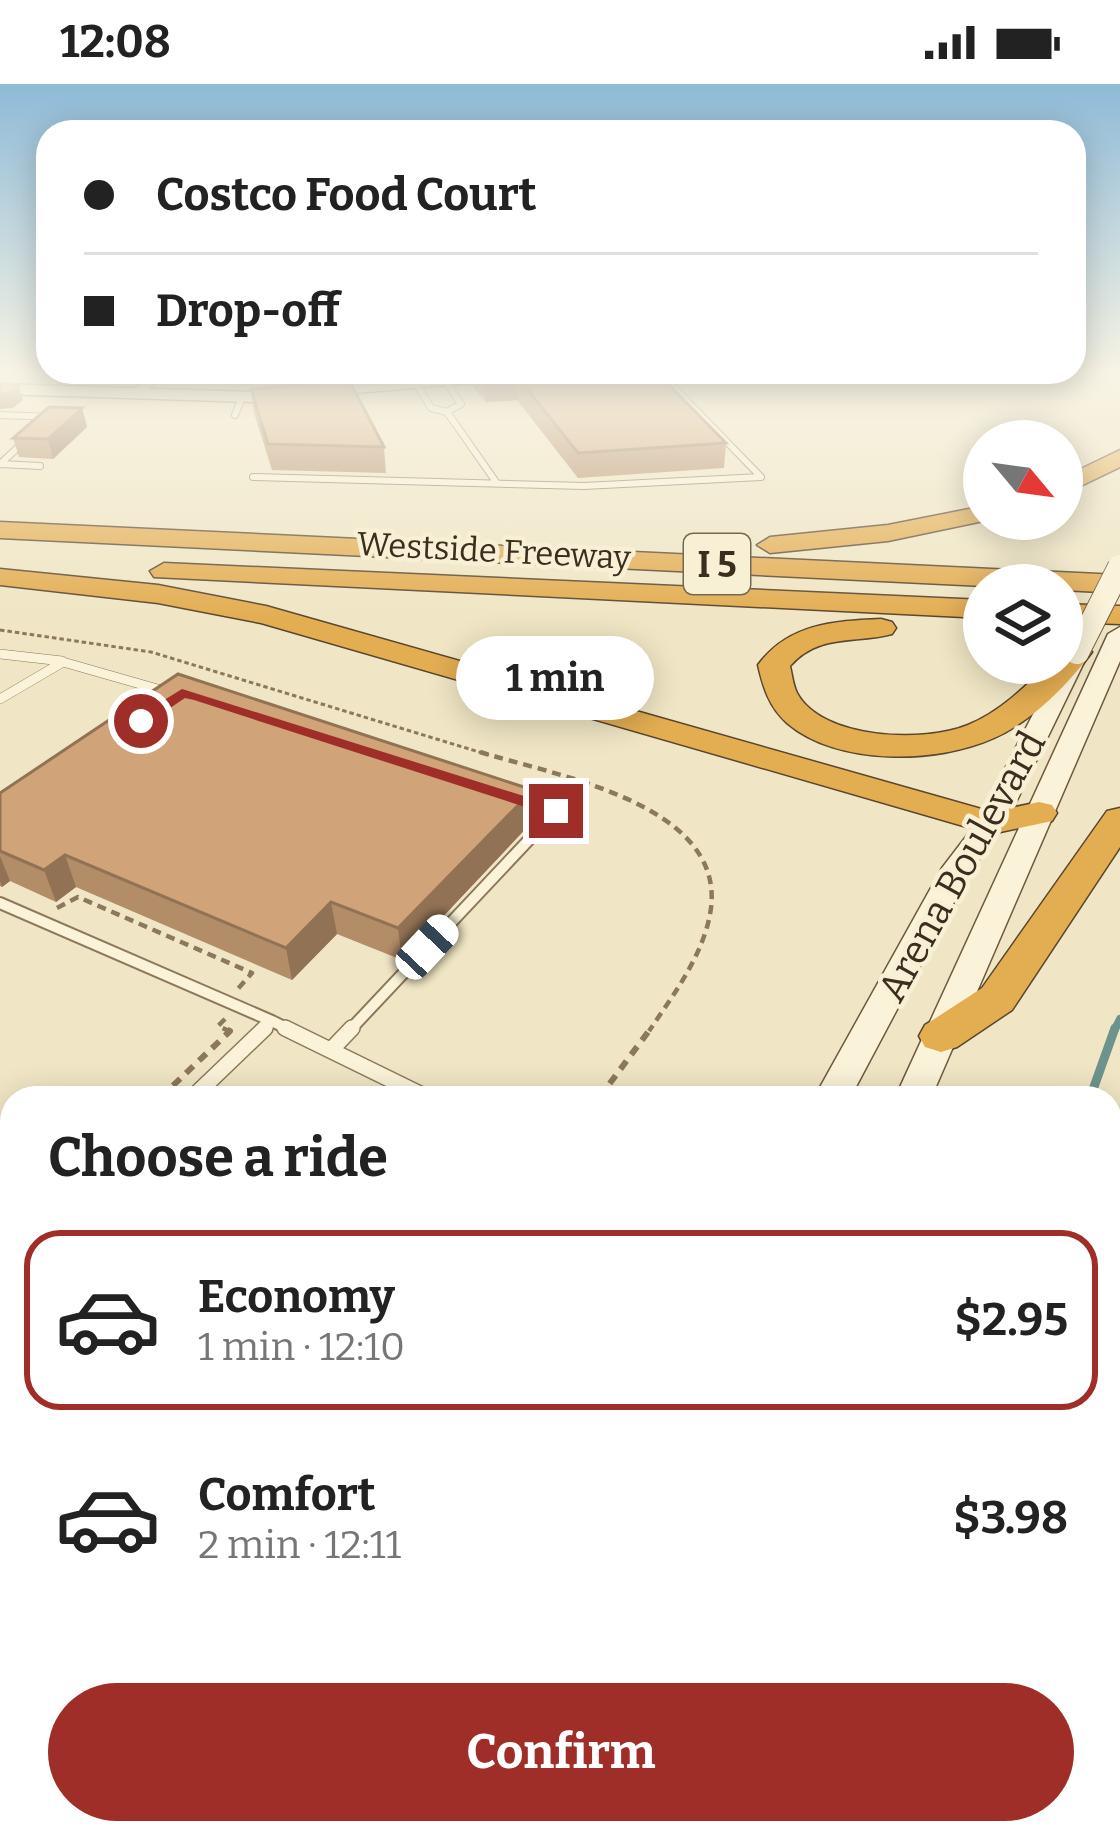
<!DOCTYPE html>
<meta charset="utf-8">
<style>
body{margin:0;font-family:Bitter,serif;background:#f2f2f2;color:#222;height:100vh;display:flex;flex-direction:column;font-size:45px;white-space:nowrap}
*{box-sizing:border-box;margin:0}
p{font-size:39px;color:#767676}
.icon{flex:none;width:66px;height:66px;fill:none;stroke:currentColor;stroke-width:2;stroke-linecap:round;stroke-linejoin:round}
.map{position:relative;flex:1;overflow:hidden}
.sheet{position:absolute;left:0px;top:1002px;width:1122px;height:759px;display:flex;flex-direction:column;background:#fff;border-radius:36px 36px 0 0;box-shadow:0 6px 30px #0003}
.sheet>*{flex:none}
.guide{position:absolute;left:36px;top:36px;width:1050px;height:264px;border-radius:36px;box-shadow:0 6px 30px #0003;display:grid;align-content:center;height:264px;padding:0 48px;background:#fff}
.needle{width:78px;rotate:119deg}
.tools{position:absolute;left:963px;top:336px;display:grid;gap:24px}
.tools a{display:grid;place-items:center;width:120px;height:120px;border-radius:50%;background:#fff;box-shadow:0 6px 30px #0003;font-size:60px}
.end{position:absolute;width:54px;height:54px;margin:-27px;border:15px solid #9e2e27;background:#fff;box-shadow:0 0 0 6px #fff}
.from{border-radius:50%}
.bubble{position:absolute;height:84px;border-radius:42px;background:#fff;box-shadow:0 6px 30px #0003;font-size:39px;font-weight:700;line-height:84px;text-align:center}
.car{position:absolute;width:36px;height:72px;margin:-36px -18px;border-radius:15px;box-shadow:0 0 9px 3px #0007;background:linear-gradient(#fff 24%,#345 0 40%,#fff 0 76%,#345 0 86%,#fff 0)}
.guide b{display:flex;align-items:center;gap:42px;height:114px;font-size:45px}
.guide b+b{border-top:3px solid #e0e0e0}
.guide i{width:30px;height:30px;background:#222}
ul{padding:0;list-style:none}
li{display:flex;align-items:center;gap:36px;height:180px;margin:0 24px 18px;padding:0 24px;border:6px solid transparent;border-radius:36px}
li div{flex:1}
li b{display:block;font-size:45px}
li em{font-style:normal;font-weight:700}
li.active{border-color:#9e2e27}
li>.icon{width:108px;height:108px;stroke-width:1.5}
h2{padding:0 48px;font-size:54px;line-height:144px}
.primary-button{display:flex;gap:24px;margin-top:auto;padding:24px 48px}
.primary-button a{flex:1;height:138px;border-radius:72px;background:#9e2e27;color:#fff;font-size:48px;font-weight:700;line-height:138px;text-align:center}
.status{display:flex;justify-content:space-between;align-items:center;height:84px;padding:0 60px;background:#fff;direction:ltr}
.status svg{height:33px;fill:currentColor}
.map>svg:first-child{display:block}
.lines{fill:none;stroke-linecap:round;stroke-linejoin:round}
.stream-far1{stroke:#6d938c;stroke-width:8}
.stream{stroke:#6d938c;stroke-width:9}
.lane-far4-casing{stroke:#8c785a;stroke-width:8}
.lane-far3-casing{stroke:#8c785a;stroke-width:10}
.lane-far2-casing{stroke:#8c785a;stroke-width:14}
.lane-far1-casing{stroke:#8c785a;stroke-width:18}
.lane-casing{stroke:#8c785a;stroke-width:21}
.street-casing{stroke:#8c785a;stroke-width:3}
.secondary-casing{stroke:#6e593d;stroke-width:3}
.highway-casing{stroke:#5a452e;stroke-width:3}
.path-far3{stroke:#8c785a;stroke-width:3;stroke-dasharray:4.5 3;stroke-linecap:butt}
.path-far2{stroke:#8c785a;stroke-width:4.5;stroke-dasharray:9 6;stroke-linecap:butt}
.path-far1{stroke:#8c785a;stroke-width:6;stroke-dasharray:10 8;stroke-linecap:butt}
.path{stroke:#8c785a;stroke-width:8;stroke-dasharray:14 9;stroke-linecap:butt}
.lane-far4{stroke:#faf3d9;stroke-width:6}
.lane-far3{stroke:#faf3d9;stroke-width:9}
.lane-far2{stroke:#faf3d9;stroke-width:10}
.lane-far1{stroke:#faf3d9;stroke-width:15}
.lane{stroke:#faf3d9;stroke-width:18}
.street{fill:#faf3d9;fill-rule:evenodd}
.secondary{fill:#faf3d9;fill-rule:evenodd}
.highway{fill:#e3ad52;fill-rule:evenodd}
.secondary-bridge-casing{stroke:#6e593d;stroke-width:26;stroke-linecap:butt}
.secondary-bridge{stroke:#faf3d9;stroke-width:24}
.wall{fill:#b38c68}
.shaded-wall{fill:#927255}
.building{fill:#d0a379;stroke:#927255;stroke-width:3}
.route{fill:#9e2e27}
.labels{text-anchor:middle;stroke-width:9;stroke-linejoin:round;paint-order:stroke}
.far-street-label{font-size:33px;fill:#3c2e1e;stroke:#f7f0d5}
.shield{fill:#f7f0d5;stroke:#746855;stroke-width:3}
.shield-label{font-size:36px;font-weight:bold;fill:#3c2e1e}
.street-label{font-size:39px;fill:#3c2e1e;stroke:#f7f0d5}
</style>
<div class="status"><b>12:08</b><svg viewBox="0 0 49 12"><path d="M0 12V9h3v3zM5 12V6h3v6zM10 12V3h3v9zM15 12V0h3v12zM26 1h20v11H26zM47 4h2v5h-2z"/></svg></div>
<div class="map">
<svg width="1120" height="1759" viewBox="0 0 1120 1759">
<rect width="100%" height="100%" fill="#f0e6c5"/>
<g class="lines">
<path class="stream-far1" d="M1114,947L1120,935"/>
<path class="stream" d="M1090,1014L1115,944"/>
<defs>
<path id="lane-far4" d="M446,298L461,320L447,328
M417,301L431,324L447,328L496,398
M0,331L53,333
M235,331L242,313
M0,380L25,357
M0,380L40,382
M253,393L584,402L761,393L659,288"/>
<path id="lane-far3" d="M0,570L62,577
M0,615L63,578L168,608"/>
<path id="lane-far2" d="M0,819L272,937
M262,947L272,937L292,947
M349,947L556,727L520,716"/>
<path id="lane-far1" d="M285,944L428,1014
M331,966L352,944
M192,1014L265,944
M0,1053L12,1065
M0,1184L12,1195
M0,1274L12,1278"/>
<path id="lane" d="M0,1393L12,1380
M0,1412L10,1418
M1110,1421L1120,1376
M1110,1534L1120,1528
M0,1559L12,1545
M0,1650L12,1635
M240,1759L246,1749
M1035,1759L1037,1749"/>
<path id="street" d="M152,288H165L141,313H133V307Z"/>
<path id="secondary" d="M477,288H547L539,293L254,318L0,310V300L254,308Z
M1120,543V577L931,1014H895L1108,550Z
M1076,563L1088,570L1006,739L971,786L850,1014H814L942,784L978,737L1064,570Z
M430,1749H489L485,1759H426Z
M551,1749H609L605,1759H547Z"/>
<path id="highway" d="M1120,366V383L1062,411V394Z
M984,422V435H993L888,457L770,469L757,461L770,453L888,441Z
M0,438L1120,491V509L1062,506V501L984,502L0,454Z
M164,479L984,516V534L154,493L150,487Z
M0,485L158,501L266,522L992,728L1039,718L1052,721L1057,729L1052,737L991,750L261,539L158,519L0,501Z
M1062,520L1120,522V540L1062,538Z
M881,535L892,538L896,544L892,550C854,560 819,549 790,582C792,590 793,601 797,609C822,656 925,659 968,641C1000,628 1025,603 1049,579H1062L1066,561L1077,559L1092,568C1068,601 1032,637 994,654C937,680 837,682 787,639C769,623 763,603 758,581C788,540 833,537 881,535Z
M1120,724V763L1012,926L957,963L941,968L925,963L919,952L925,941L982,904L1107,727Z"/>
</defs>
<use href="#lane-far4" class="lane-far4-casing"/>
<use href="#lane-far3" class="lane-far3-casing"/>
<use href="#lane-far2" class="lane-far2-casing"/>
<use href="#lane-far1" class="lane-far1-casing"/>
<use href="#lane" class="lane-casing"/>
<use href="#street" class="street-casing"/>
<use href="#secondary" class="secondary-casing"/>
<use href="#highway" class="highway-casing"/>
<path class="path-far3" d="M0,546L151,568L489,671"/>
<path class="path-far2" d="M480,668C553,691 724,719 711,824C705,869 674,910 649,947
M57,824L78,813L252,889L236,907
M225,935L218,942L229,947"/>
<path class="path-far1" d="M160,1014L230,947L222,944
M599,1014L651,944
M0,1140L12,1151
M1110,1215L1120,1169
M0,1232L12,1230"/>
<path class="path" d="M0,1329L12,1316
M167,1749L180,1759
M697,1759L698,1749"/>
<use href="#lane-far4" class="lane-far4"/>
<use href="#lane-far3" class="lane-far3"/>
<use href="#lane-far2" class="lane-far2"/>
<use href="#lane-far1" class="lane-far1"/>
<use href="#lane" class="lane"/>
<use href="#street" class="street"/>
<use href="#secondary" class="secondary"/>
<use href="#highway" class="highway"/>
<defs>
<path id="secondary-bridge" d="M1077,568L1120,483"/>
</defs>
<use href="#secondary-bridge" class="secondary-bridge-casing"/>
<use href="#secondary-bridge" class="secondary-bridge"/>
</g>
<path class="wall" d="M73,288H118L109,299L78,298Z
M181,288H247L239,297L196,295Z
M286,288H323L324,297L291,299Z
M472,288H656L726,359L724,384L578,394L517,316L486,318L473,303Z
M251,305L384,363L386,389L272,386L254,329Z
M82,324L87,343L53,375L19,373L13,354Z
M533,706V737L402,876L337,850L292,896L76,803L56,818L10,797L2,803L0,802V709Z"/>
<path class="shaded-wall" d="M106,288H118L109,299Z
M365,288H439L366,293Z
M517,292V316L486,318L485,295Z
M19,301L23,316L13,324L0,325V310Z
M82,324L87,343L53,375L48,355Z
M533,706V737L402,876L398,844Z
M65,771L76,803L56,818L44,786Z
M0,772L10,797L2,803L0,797Z
M331,818L337,850L292,896L286,864Z
M12,1469V1482L0,1496V1483Z"/>
<path class="building" d="M479,288H656L726,359L578,369L517,292L485,295Z
M349,296L384,363L268,360L251,305Z
M0,301H19L9,309L0,310Z
M49,323L82,324L48,355L13,354Z
M178,590L533,706L398,844L331,818L286,864L65,771L44,786L0,767V709Z
M12,1421V1469L0,1483V1422L6,1424Z
M12,1722V1749H153L166,1759H0V1738Z"/>
<linearGradient id="sky" x2="0" y2="1"><stop stop-color="#8ebad7"/><stop offset="0.54" stop-color="#f8f4e5"/><stop offset="1" stop-color="#f8f4e5" stop-opacity="0"/></linearGradient>
<rect width="1120" height="535" fill="url(#sky)"/>
<path class="route" d="M182,605L562,724L564,727L550,731L194,616L185,614L146,640H135V634Z"/>
<g class="labels">
<g class="far-street-label">
<text transform="translate(494 466) rotate(3)" y="12">Westside Freeway</text>
</g>
<rect class="shield" x="684" y="450" width="66" height="60" rx="9"/>
<g class="shield-label">
<text x="717" y="493">I 5</text>
</g>
<g class="street-label">
<text transform="translate(961 782) rotate(-61)" y="14">Arena Boulevard</text>
</g>
</g>
</svg>
<div class="tools">
<a><svg class="needle" viewBox="-14 -14 28 28"><path d="M0-13l5 13h-10z" fill="#e53935"/><path d="M0 13l5-13h-10z" fill="#767676"/></svg></a>
<a><svg class="icon" aria-label="layers" viewBox="0 0 24 24"><path d="M12 4l9 5-9 5-9-5zM3 14l9 5 9-5"/></svg></a>
</div>
<i class="end from" style="left:141px;top:637px"></i>
<i class="end" style="left:556px;top:727px"></i>
<div class="bubble" style="left:456px;top:552px;width:198px">1 min</div>
<i class="car" style="left:427px;top:863px;rotate:43deg"></i>
<div class="guide">
<b><i class="from"></i>Costco Food Court</b>
<b><i></i>Drop-off</b>
</div>
<section class="sheet">
<h2>Choose a ride</h2>
<ul>
<li class="active"><svg class="icon" aria-label="car" viewBox="0 0 24 24"><path d="M5 17H2v-5l4-1 3-4h7l3 4 3 1v5h-3M9 17h6M6 11h13"/><circle cx="7" cy="17" r="2"/><circle cx="17" cy="17" r="2"/></svg><div><b>Economy</b><p>1 min · 12:10</p></div><em>$2.95</em></li>
<li><svg class="icon" aria-label="car" viewBox="0 0 24 24"><path d="M5 17H2v-5l4-1 3-4h7l3 4 3 1v5h-3M9 17h6M6 11h13"/><circle cx="7" cy="17" r="2"/><circle cx="17" cy="17" r="2"/></svg><div><b>Comfort</b><p>2 min · 12:11</p></div><em>$3.98</em></li>
</ul>
<div class="primary-button"><a>Confirm</a></div>
</section>
</div>
